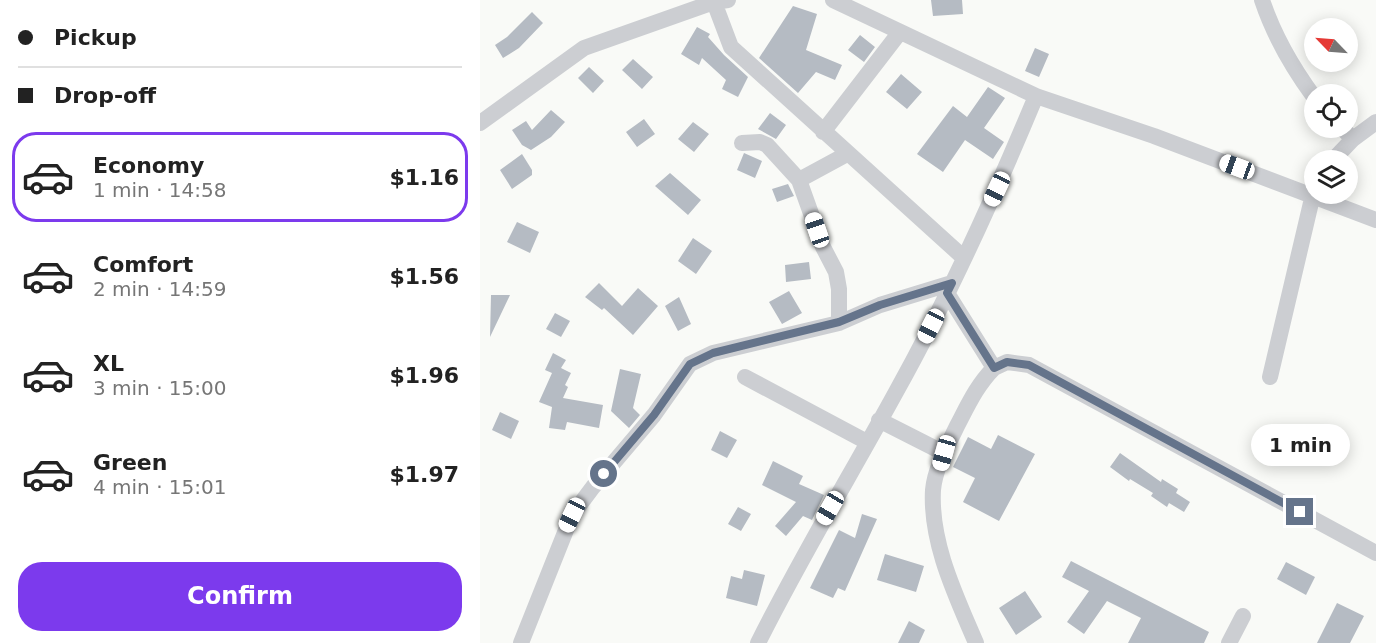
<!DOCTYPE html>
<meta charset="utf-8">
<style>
body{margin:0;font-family:"DejaVu Sans",sans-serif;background:#f2f2f2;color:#222;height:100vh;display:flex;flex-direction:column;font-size:22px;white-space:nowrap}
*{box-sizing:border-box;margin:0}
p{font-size:20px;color:#767676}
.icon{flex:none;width:33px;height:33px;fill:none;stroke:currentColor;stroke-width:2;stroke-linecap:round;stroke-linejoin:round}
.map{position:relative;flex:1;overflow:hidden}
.panel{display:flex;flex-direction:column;background:#fff;width:480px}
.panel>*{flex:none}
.guide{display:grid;align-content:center;height:132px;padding:0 18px;background:#fff}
.needle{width:39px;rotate:295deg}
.controls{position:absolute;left:824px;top:18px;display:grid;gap:12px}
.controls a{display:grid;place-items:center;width:54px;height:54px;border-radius:50%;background:#fff;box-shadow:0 3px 15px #0003;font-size:30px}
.end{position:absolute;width:27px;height:27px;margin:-14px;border:8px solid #65748b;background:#fff;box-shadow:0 0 0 3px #fff}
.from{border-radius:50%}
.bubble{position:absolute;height:42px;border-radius:21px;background:#fff;box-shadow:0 3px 15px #0003;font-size:20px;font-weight:800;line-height:42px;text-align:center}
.car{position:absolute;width:18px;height:36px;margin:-18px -9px;border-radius:8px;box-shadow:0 0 4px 2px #0007;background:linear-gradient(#fff 24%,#345 0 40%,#fff 0 76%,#345 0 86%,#fff 0)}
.guide b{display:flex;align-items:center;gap:21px;height:57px;font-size:22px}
.guide b+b{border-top:2px solid #e0e0e0}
.guide i{width:15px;height:15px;background:#222}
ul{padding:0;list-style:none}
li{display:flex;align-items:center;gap:18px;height:90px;margin:0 12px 9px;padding:0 6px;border:3px solid transparent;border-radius:24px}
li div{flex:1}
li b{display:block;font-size:22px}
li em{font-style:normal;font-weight:800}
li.selected{border-color:#7c3aed}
li>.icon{width:54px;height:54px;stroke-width:1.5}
.button{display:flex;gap:12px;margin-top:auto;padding:12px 18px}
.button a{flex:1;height:69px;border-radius:24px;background:#7c3aed;color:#fff;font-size:24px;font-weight:800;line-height:69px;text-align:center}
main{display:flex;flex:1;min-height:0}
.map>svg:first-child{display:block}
.building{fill:#b5bbc3}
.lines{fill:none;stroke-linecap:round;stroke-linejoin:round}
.minor{stroke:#ccced2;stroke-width:16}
.route{stroke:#65748b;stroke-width:8}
</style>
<main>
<section class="panel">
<div class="guide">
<b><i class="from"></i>Pickup</b>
<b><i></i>Drop-off</b>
</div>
<ul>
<li class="selected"><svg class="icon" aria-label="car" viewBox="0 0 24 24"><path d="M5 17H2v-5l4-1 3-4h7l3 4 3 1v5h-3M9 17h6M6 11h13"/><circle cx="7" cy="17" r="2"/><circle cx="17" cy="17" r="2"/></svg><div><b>Economy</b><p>1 min · 14:58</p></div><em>$1.16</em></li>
<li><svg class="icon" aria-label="car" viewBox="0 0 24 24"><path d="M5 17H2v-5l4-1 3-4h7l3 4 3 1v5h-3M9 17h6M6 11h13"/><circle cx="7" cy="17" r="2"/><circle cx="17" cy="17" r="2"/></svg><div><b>Comfort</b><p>2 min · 14:59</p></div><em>$1.56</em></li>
<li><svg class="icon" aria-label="car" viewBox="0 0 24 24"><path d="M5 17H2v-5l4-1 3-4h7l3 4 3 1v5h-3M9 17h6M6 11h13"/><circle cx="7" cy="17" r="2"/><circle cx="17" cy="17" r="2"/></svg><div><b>XL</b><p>3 min · 15:00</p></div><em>$1.96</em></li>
<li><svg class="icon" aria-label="car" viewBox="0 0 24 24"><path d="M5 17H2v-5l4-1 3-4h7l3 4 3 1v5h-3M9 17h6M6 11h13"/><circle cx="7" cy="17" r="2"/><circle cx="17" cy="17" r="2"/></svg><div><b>Green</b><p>4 min · 15:01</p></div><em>$1.97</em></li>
</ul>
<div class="button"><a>Confirm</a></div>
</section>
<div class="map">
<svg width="896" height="643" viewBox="0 0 896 643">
<rect width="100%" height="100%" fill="#f9faf7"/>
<path class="building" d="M451,0H482L483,14L453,16Z
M313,6L337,14L326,50L362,65L355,80L336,72L318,93L279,58Z
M52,12L63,23L39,48L23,58L15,45L27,37Z
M217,27L230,34L228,37L244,55L268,77L258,97L242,89L246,80L222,58L219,65L201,54Z
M380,35L395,47L384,62L368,50Z
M555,48L569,54L559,77L545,71Z
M153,59L173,77L162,89L142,70Z
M109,67L124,81L113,93L98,78Z
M421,74L442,92L427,109L406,92Z
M508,87L525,98L504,128L524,142L513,159L485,140L463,172L437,154L473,106L487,117Z
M71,110L85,122L71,137L51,150L42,145L32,130L46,121L52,130Z
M290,113L306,125L296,139L278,129Z
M164,119L175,134L157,147L146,132Z
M213,122L229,134L214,152L198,139Z
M264,153L282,161L275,178L257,170Z
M42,154L52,170V175L32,189L20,170Z
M190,173L221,200L208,215L175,186Z
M308,184L314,196L297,202L292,189Z
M37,222L59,232L50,253L27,242Z
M213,238L232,251L216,274L198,261Z
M329,262L331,279L306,282L305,265Z
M119,283L142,306L158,288L178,306L153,335L124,308L122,310L105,297Z
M309,291L322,313L302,324L289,302Z
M11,295H30L10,337Z
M199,297L211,324L198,331L185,306Z
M75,313L90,321L81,337L66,329Z
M73,353L86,360L81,368L91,373L85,385L88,387L83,398L123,405L119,428L87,422L85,430L69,428L72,407L59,402L72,373L65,370Z
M140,369L161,374L153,408L160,415L149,428L131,411Z
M20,412L39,421L31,439L12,430Z
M240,431L257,440L247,458L231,450Z
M518,435L555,454L519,521L483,502L495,478L473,467L488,437L511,449Z
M640,453L681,482L682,479L698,489L696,493L710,502L704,512L689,503L687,507L671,496L673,493L650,479L649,481L630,467Z
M293,461L323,476L319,484L344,495L332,520L323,516L306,536L295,526L316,502L282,485Z
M258,507L271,514L261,531L248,524Z
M382,514L397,519L365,591L358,588L353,598L330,588L359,530L375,538Z
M405,554L444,566L436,592L397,580Z
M591,561L729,632L724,643H648L661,618L627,601L604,634L587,622L609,591L582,577Z
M806,562L835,577L826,595L797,579Z
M264,570L285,575L277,606L246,598L251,576L262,579Z
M545,591L562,617L536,635L519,608Z
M857,603L884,616L870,643H837Z
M429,621L445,630L439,643H418Z"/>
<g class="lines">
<path class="minor" d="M353,0L556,96L674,136L896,220
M782,0C794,36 812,67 834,97
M234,2L251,47L484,258
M0,123L104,48L234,2L248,0
M862,128L873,139
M343,132L420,32
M262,143L280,142L287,145L319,180L343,247L356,272L359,289V323
M853,160L873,139L896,122
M319,180L367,154
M467,293L514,368C497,385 488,405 477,426C468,445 455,468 453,490C450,543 476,596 496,643
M514,368L527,362L549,365L896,553
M265,377L387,442
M790,377L834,190
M399,420L464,453
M41,643L92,515L113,487L174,415L210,364L233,353L359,323L400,305L472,283
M278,643C321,557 370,476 416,392C469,297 514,197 556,96
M749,643L763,616"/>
</g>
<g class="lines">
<path class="route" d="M124,474L174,415L210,364L233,353L359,322L400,305L472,283L467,293L514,368L527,362L549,365L820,512"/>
</g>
</svg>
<div class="controls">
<a><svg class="needle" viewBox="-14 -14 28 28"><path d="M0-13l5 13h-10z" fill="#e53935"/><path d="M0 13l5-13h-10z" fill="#767676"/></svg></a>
<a><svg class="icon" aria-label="locate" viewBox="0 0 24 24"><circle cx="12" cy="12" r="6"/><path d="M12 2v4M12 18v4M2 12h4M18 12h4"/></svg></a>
<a><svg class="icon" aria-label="layers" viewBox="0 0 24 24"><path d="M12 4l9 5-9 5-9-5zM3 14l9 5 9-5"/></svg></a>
</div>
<i class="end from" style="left:124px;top:474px"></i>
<i class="end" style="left:820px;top:512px"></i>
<div class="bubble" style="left:771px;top:424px;width:99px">1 min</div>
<i class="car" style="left:757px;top:167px;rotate:290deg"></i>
<i class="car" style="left:517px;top:189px;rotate:205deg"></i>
<i class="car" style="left:337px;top:230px;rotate:341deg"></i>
<i class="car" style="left:451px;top:326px;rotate:207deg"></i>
<i class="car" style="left:464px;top:453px;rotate:196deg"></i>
<i class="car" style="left:350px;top:508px;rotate:210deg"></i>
<i class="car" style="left:92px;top:515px;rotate:206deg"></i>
</div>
</main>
